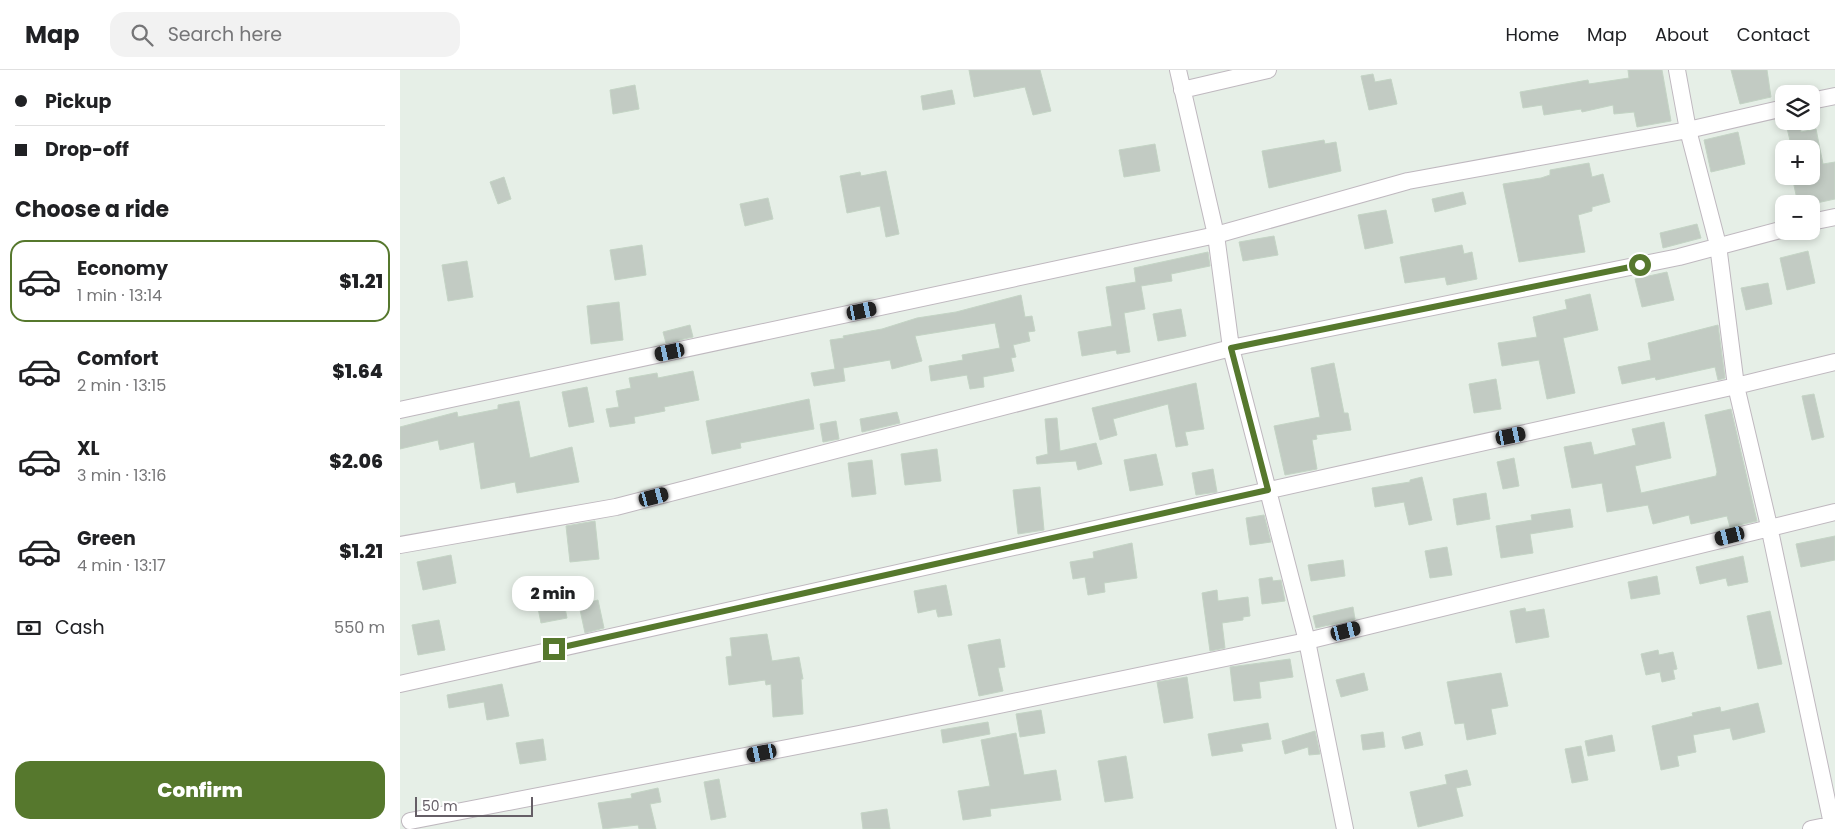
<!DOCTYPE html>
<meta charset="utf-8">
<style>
body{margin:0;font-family:Poppins,sans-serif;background:#f2f2f2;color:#202124;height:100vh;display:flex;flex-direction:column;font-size:19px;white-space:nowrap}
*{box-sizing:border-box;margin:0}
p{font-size:16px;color:#757577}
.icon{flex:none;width:28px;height:28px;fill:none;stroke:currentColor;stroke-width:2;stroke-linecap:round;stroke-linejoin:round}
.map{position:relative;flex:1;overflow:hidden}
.sheet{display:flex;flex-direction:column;background:#fff;width:400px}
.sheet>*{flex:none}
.banner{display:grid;align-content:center;height:110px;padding:0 15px;background:#fff}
.controls{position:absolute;left:1375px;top:15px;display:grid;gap:10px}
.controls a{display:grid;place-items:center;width:45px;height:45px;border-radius:10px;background:#fff;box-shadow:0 2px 8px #0003;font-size:25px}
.scale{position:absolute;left:15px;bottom:12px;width:118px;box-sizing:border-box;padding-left:5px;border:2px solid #655e66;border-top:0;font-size:14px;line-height:18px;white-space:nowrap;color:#655e66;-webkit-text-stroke:4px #fff;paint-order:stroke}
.end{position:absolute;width:22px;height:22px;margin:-11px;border:6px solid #56782d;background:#fff;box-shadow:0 0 0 2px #fff}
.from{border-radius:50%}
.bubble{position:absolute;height:35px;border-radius:15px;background:#fff;box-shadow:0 2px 8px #0003;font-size:16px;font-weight:800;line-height:35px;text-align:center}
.car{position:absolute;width:15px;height:30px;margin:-15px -8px;border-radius:6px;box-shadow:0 0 4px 1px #0007;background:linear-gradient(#222 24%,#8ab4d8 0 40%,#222 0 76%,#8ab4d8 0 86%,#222 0)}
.banner b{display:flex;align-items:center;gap:18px;height:48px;font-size:19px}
.banner b+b{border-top:1px solid #e0e0e0}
.banner i{width:12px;height:12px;background:#202124}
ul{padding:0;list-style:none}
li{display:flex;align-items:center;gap:15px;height:82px;margin:0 10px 8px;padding:0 5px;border:2px solid transparent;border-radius:15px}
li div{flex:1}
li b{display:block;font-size:19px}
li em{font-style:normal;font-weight:800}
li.on{border-color:#56782d}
li>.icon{width:45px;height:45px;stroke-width:1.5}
h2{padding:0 15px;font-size:22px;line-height:60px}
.pay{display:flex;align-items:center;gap:12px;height:55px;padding:0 15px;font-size:19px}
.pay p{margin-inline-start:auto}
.button{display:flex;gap:10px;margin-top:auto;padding:10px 15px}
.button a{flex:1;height:58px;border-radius:15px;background:#56782d;color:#fff;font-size:20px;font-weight:800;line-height:58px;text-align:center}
header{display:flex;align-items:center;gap:30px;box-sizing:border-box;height:70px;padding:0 25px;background:#fff;border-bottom:1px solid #e0e0e0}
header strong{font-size:24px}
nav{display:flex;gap:28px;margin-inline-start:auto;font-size:18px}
.search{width:350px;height:45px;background:#f2f2f2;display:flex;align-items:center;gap:12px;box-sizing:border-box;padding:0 18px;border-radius:15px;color:#757577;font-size:19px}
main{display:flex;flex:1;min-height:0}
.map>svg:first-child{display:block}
.building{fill:#c2cbc3;stroke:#c4d4c5}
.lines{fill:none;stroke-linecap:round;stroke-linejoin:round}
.street-casing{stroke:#bfb8bf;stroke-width:18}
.street{stroke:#fff;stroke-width:16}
.route{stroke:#56782d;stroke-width:6}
</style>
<header>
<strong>Map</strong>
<div class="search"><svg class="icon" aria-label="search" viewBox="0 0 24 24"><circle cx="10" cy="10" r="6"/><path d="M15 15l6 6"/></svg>Search here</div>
<nav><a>Home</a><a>Map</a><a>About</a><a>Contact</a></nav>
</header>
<main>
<section class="sheet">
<div class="banner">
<b><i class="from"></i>Pickup</b>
<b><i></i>Drop-off</b>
</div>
<h2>Choose a ride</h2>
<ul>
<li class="on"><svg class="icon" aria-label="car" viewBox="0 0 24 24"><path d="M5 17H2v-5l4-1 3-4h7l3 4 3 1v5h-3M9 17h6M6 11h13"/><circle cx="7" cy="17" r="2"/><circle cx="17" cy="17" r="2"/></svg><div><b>Economy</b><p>1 min · 13:14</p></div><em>$1.21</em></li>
<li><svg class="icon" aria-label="car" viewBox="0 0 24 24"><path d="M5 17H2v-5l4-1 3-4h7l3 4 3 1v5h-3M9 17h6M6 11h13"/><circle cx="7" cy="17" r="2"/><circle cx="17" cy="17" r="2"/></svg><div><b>Comfort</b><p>2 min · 13:15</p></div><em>$1.64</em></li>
<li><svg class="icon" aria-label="car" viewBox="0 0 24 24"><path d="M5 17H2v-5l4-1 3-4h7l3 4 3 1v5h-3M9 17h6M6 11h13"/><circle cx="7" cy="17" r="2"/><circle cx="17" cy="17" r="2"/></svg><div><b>XL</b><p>3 min · 13:16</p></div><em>$2.06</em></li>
<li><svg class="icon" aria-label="car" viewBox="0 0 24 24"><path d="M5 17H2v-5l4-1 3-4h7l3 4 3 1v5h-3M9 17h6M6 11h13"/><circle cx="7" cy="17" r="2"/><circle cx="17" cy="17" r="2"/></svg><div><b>Green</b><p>4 min · 13:17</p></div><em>$1.21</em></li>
</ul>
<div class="pay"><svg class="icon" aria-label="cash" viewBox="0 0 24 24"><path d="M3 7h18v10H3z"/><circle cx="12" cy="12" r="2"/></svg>Cash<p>550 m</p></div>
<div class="button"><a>Confirm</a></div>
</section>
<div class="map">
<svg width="1435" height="759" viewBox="0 0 1435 759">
<rect width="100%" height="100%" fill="#e6efe7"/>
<path class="building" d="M569,0H640L651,41L633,45L625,17L574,27Z
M1228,0H1262L1271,51L1237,57L1234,42L1214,44L1213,35L1182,42L1181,39L1144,45L1142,35L1123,38L1120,22L1188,10L1189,14L1229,8Z
M1331,0H1367L1371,27L1340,34Z
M973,4L975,12L991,9L997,34L969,40L961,6Z
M235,15L239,39L213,44L210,20Z
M552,20L555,34L523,40L521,26Z
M1400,55L1401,62L1416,59L1423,94L1435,92V129L1412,134H1398L1392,106H1411V79H1392L1387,58Z
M1338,62L1345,94L1311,102L1304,70Z
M924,70L925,74L936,72L941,101L869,118L862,81Z
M755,74L760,101L724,107L719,80Z
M1189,93L1192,107L1203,104L1210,132L1192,137V141L1178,145L1185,182L1119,192L1103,114L1141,108L1150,105V100Z
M486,101L499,164L486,167L480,136L447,143L440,106L460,102L461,106Z
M104,107L111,129L98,134L90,112Z
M1063,122L1066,134L1035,142L1032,129Z
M368,128L373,149L345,156L340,134Z
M986,140L993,173L965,179L958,145Z
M1297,154L1301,168L1263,178L1260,163Z
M874,166L878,185L843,191L839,172Z
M242,175L246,205L215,210L210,180Z
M1062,175L1064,184L1072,182L1077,209L1047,215L1045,207L1005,213L1000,187Z
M1408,181L1415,213L1387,220L1380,188Z
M808,182L810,196L771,204L772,211L741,216L745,239L724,243L730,282L717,284L716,280L682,286L678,262L712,256L706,217L736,212L734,198Z
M67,191L73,227L48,231L42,195Z
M1267,202L1274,230L1242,237L1235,209Z
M1368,213L1372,234L1346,240L1341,218Z
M1190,224L1198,260L1163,268L1175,323L1147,329L1139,290L1102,296L1098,273L1137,267L1133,247L1167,239L1165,230Z
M621,225L625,247L632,246L635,261L628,262L630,271L613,275L616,287L611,288L614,301L583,307L584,317L570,319L567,305L531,311L529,296L563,290L562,285L600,278L595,253L515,266L522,291L492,299L490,290L443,298L445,311L414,316L411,303L435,299L430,270L444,268L443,266L482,259L517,248L556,242Z
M219,232L223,270L191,274L187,236Z
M781,239L786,266L758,271L753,244Z
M290,255L293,267L266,273L263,262Z
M1318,255L1325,308L1318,310L1315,297L1256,310L1255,307L1222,314L1218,297L1251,290L1248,273Z
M934,293L944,343H948L951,360L916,365L917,369L912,370L917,399L885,405L874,356L920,347L911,298Z
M293,301L299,330L264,337L265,341L234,347L235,353L210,357L206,339L219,337L216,321L231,318L229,308L257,303L258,308Z
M1096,309L1101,339L1074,343L1069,314Z
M796,313L804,359L785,362L788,375L776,377L768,334L713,349L717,365L700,370L692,338Z
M187,317L194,352L169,357L162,322Z
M1414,324L1424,367L1412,370L1402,326Z
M409,329L414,359L340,373L341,378L312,384L306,351Z
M119,331L130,388L172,377L179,412L117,423L115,412L81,419L74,372L40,380L38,370L0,379V357L57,342L58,347L98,339V335Z
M1331,339L1357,451L1330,457L1327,446L1291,454L1289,445L1253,454L1248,435L1207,442L1202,413L1172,418L1164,377L1191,372L1194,385L1236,375L1232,359L1264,352L1271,388L1235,396L1241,423L1316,406L1317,402L1305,345Z
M497,342L500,353L462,362L460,349Z
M657,348L660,381L696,373L702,394L678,400L676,391L637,394L636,387L648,384L645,349Z
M436,351L439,369L423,372L420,354Z
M537,379L541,411L505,415L501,384Z
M756,384L763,415L730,421L724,390Z
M1114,388L1119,416L1103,419L1097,392Z
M472,390L476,424L452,427L448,393Z
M813,399L817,422L796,425L792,403Z
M1022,407L1032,450L1009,455L1004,432L975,437L972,418L1010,412V410Z
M640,417L644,460L618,464L613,420Z
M1086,423L1090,449L1057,455L1053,429Z
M1170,439L1173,457L1130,464L1133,483L1101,488L1096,456L1132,450L1131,445Z
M864,445L871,472L850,475L846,448Z
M195,451L199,489L170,492L166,456Z
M1435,466V490L1401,497L1396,474Z
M732,473L737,508L704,513L705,522L688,525L685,507L673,509L670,492L694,488L693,482Z
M1047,477L1052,505L1030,508L1025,481Z
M51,485L56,513L23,520L17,492Z
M1343,486L1348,512L1328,516L1326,508L1300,514L1296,497Z
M943,490L945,506L911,511L908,495Z
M1257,506L1260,524L1231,529L1228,512Z
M872,507L873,511L881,510L885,531L862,534L859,509Z
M546,515L552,545L538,547L536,539L518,543L514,521Z
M161,517L167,548L141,553L135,523Z
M817,520L818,531L848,527L850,546L843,547V550L822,553L825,578L810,581L802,523Z
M198,530L204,558L185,563L179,535Z
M953,537L955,549L916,558L913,546Z
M1125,538L1126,542L1144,539L1149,567L1116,573L1110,541Z
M1370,541L1382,594L1358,599L1347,546Z
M39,550L45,580L18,585L12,555Z
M367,564L372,591L399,587L403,609H401L403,644L373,647L371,614L366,615L365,610L329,615L326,587L332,586L330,568Z
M600,569L605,597L598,598L603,621L579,626L568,575Z
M1258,580L1259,585L1273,582L1277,599L1273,600L1275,609L1262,612L1260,602L1246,605L1241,584Z
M890,589L893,607L859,612L861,628L834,631L830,597Z
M964,603L968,620L941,627L936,610Z
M1101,603L1108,636L1091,639L1096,664L1067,670L1064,653L1055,654L1047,612Z
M787,607L793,648L764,653L757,612Z
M102,614L109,646L87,650L84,632L49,638L47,625Z
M1358,633L1365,662L1333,670L1330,658L1293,665L1296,682L1277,686L1279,696L1261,700L1252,656L1293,646L1292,643L1320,637L1321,642Z
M641,640L645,663L620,667L616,644Z
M588,652L590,664L543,673L541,660Z
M868,653L871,669L841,674L843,681L812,686L808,664Z
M915,661L920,684L909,685L908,677L885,684L882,671Z
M983,662L985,677L963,680L961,665Z
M1020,662L1023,675L1005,679L1002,667Z
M616,663L624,705L656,700L661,730L590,739L591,746L563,750L558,721L590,716L581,670Z
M1212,665L1215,681L1188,686L1185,671Z
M143,669L146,690L120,694L116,673Z
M1181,676L1188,710L1172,713L1165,679Z
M726,686L733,728L705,732L698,691Z
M1067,700L1071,715L1056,718L1063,746L1018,757L1010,722L1047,714L1045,705Z
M319,709L326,747L311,750L304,712Z
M258,718L261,732L250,734L256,759H239L238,755L203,759L198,733L232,728L231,724Z
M487,739L490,759H463L461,743Z"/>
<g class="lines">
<defs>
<path id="street" d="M778,0L816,165L831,278L907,571L945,759
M1277,0L1288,60L1318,175L1336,316L1369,456L1432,754
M782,20L868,0
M1411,31L1435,26
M1411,152L1435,147
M0,340L816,165L1008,111L1288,60L1384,38
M0,475L216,437L831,278L1279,187L1384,159
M0,614L1336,316L1435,292
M10,751L459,664L907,571L1435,442
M1411,759L1435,754"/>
</defs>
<use href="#street" class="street-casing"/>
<use href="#street" class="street"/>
</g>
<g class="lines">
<path class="route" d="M154,579L868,420L831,278L1240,195"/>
</g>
</svg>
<div class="controls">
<a><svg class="icon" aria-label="layers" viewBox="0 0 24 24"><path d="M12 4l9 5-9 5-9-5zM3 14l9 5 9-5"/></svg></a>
<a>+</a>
<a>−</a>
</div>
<div class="scale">50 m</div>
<i class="end from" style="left:1240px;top:195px"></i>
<i class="end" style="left:154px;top:579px"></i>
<div class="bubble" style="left:112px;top:506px;width:82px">2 min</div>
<i class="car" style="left:462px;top:241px;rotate:78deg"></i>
<i class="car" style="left:270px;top:282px;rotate:258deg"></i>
<i class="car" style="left:1111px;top:366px;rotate:78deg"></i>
<i class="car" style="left:254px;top:427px;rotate:75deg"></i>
<i class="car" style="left:1330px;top:466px;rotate:256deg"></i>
<i class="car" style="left:946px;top:561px;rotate:76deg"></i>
<i class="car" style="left:362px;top:683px;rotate:259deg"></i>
</div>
</main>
